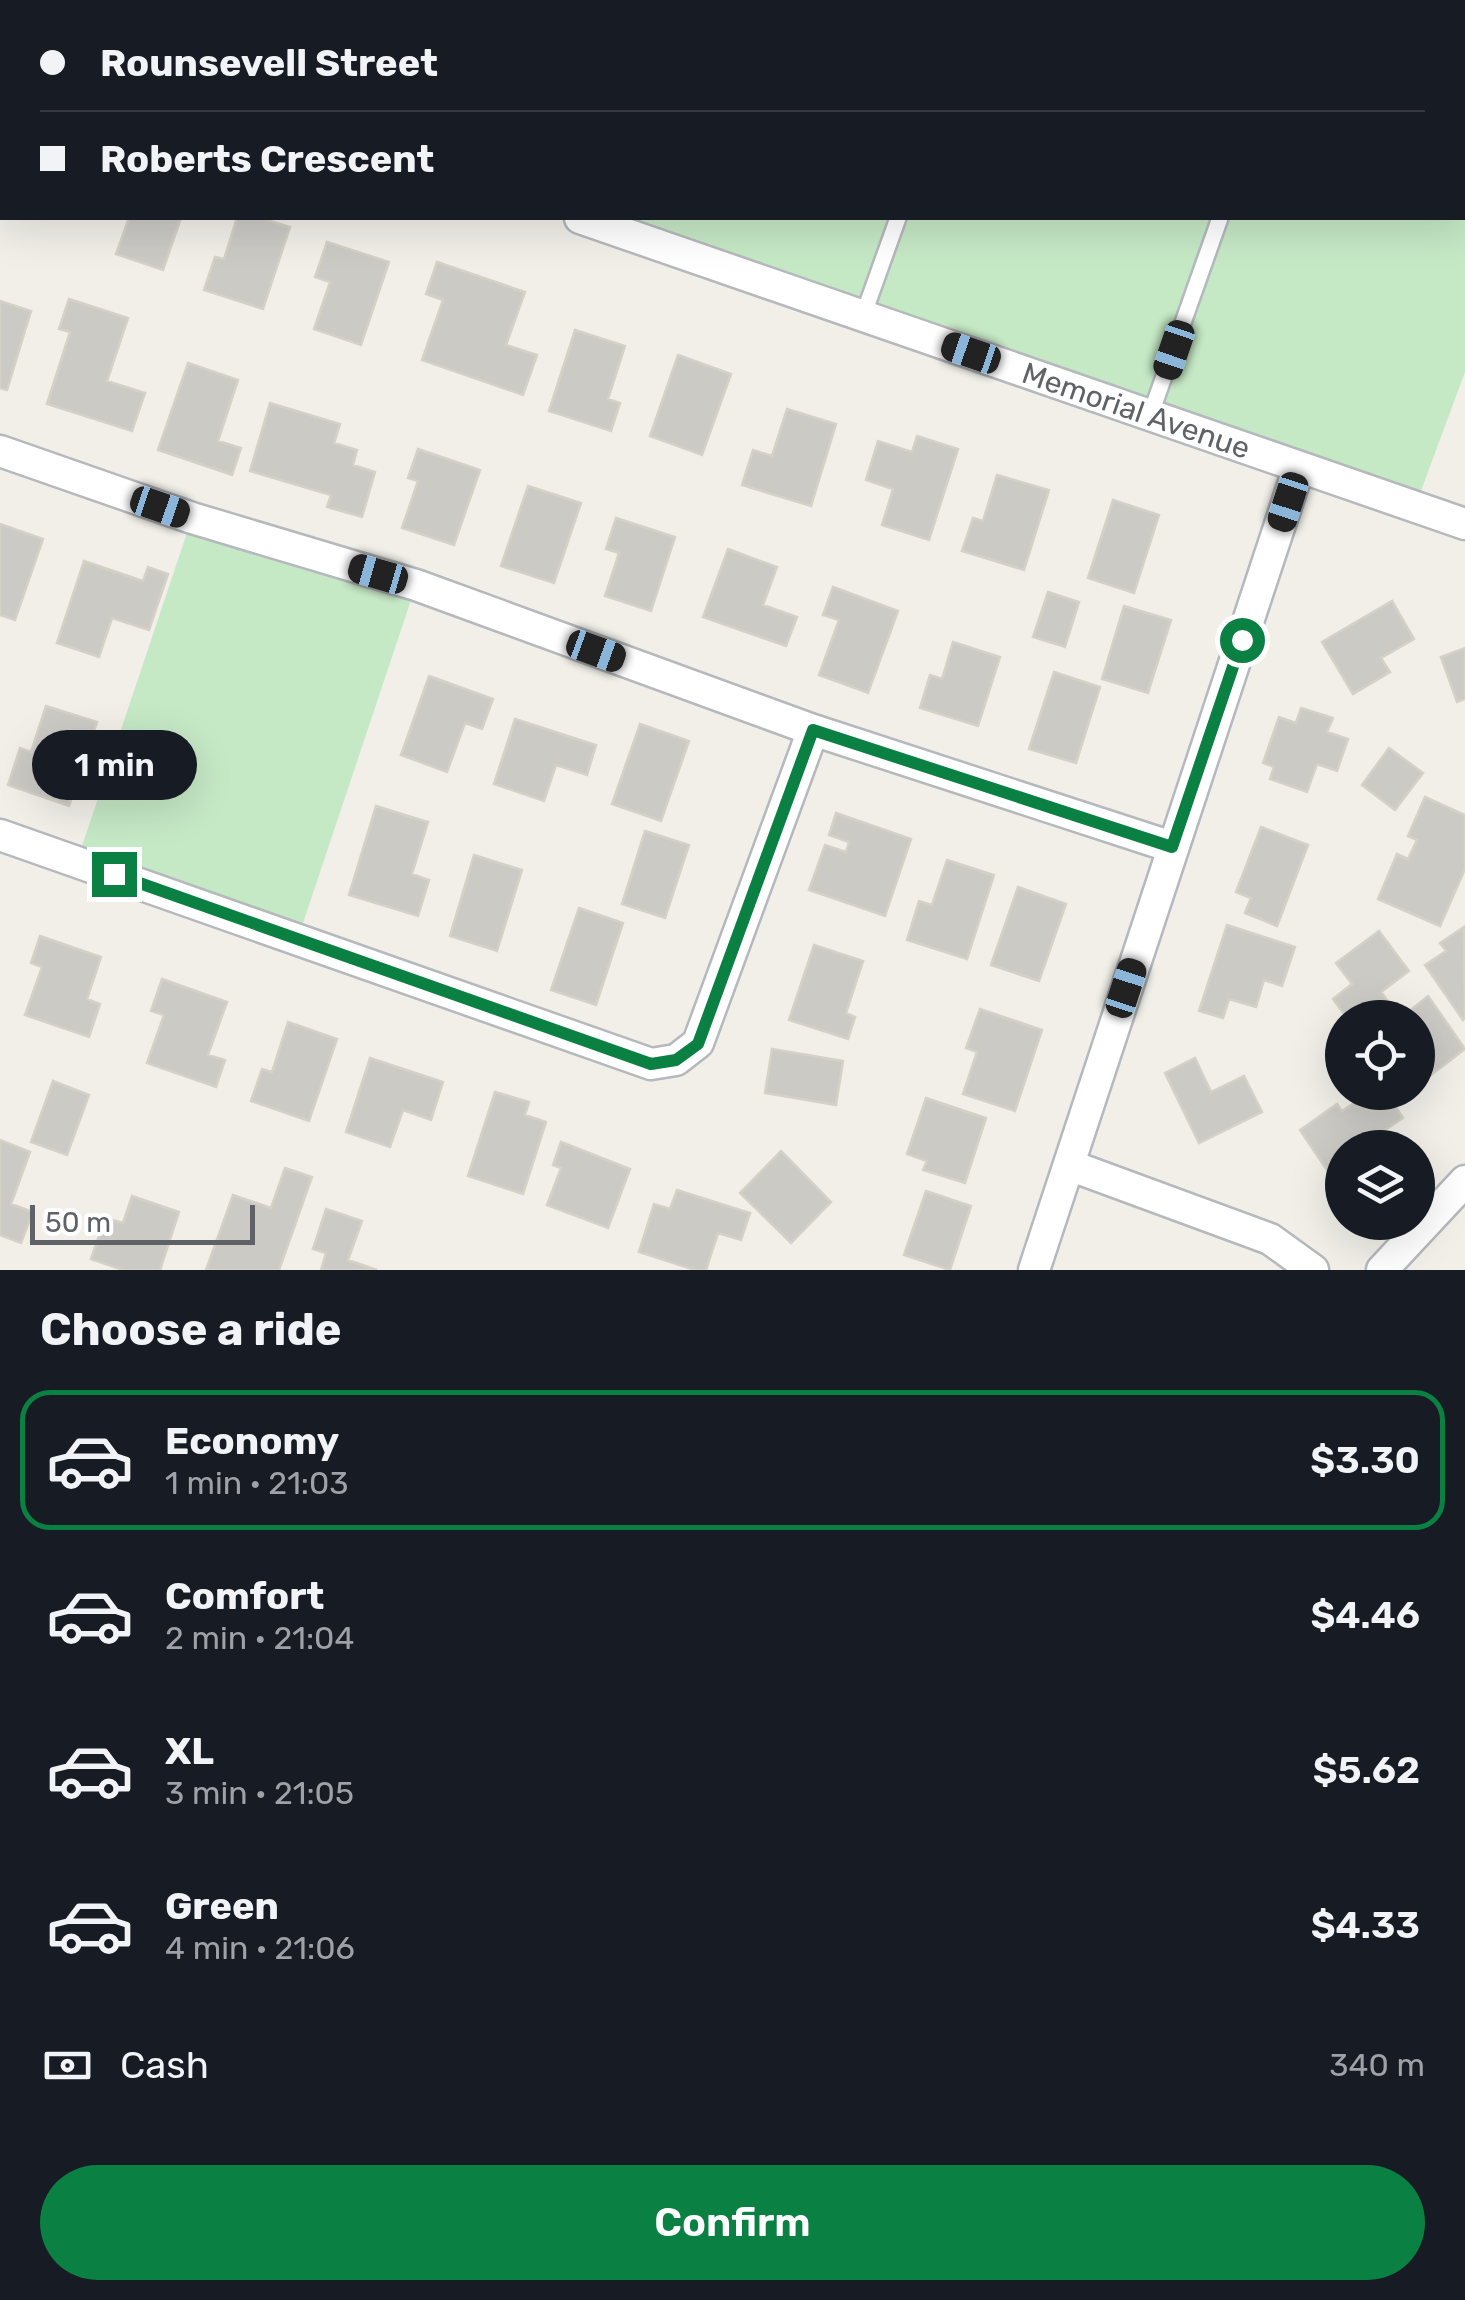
<!DOCTYPE html>
<meta charset="utf-8">
<style>
body{margin:0;font-family:Rubik,sans-serif;background:#242831;color:#f1f3f6;height:100vh;display:flex;flex-direction:column;font-size:38px;white-space:nowrap}
*{box-sizing:border-box;margin:0}
p{font-size:32px;color:#9ea1a6}
.icon{flex:none;width:55px;height:55px;fill:none;stroke:currentColor;stroke-width:2;stroke-linecap:round;stroke-linejoin:round}
.map{position:relative;height:1270px;overflow:hidden}
.side{display:flex;flex-direction:column;background:#171b24;flex:1}
.side>*{flex:none}
.top-card{position:absolute;left:0px;top:0px;width:1465px;height:220px;box-shadow:0 10px 40px #0002;display:grid;align-content:center;height:220px;padding:0 40px;background:#171b24}
.buttons{position:absolute;left:1325px;top:1000px;display:grid;gap:20px}
.buttons a{display:grid;place-items:center;width:110px;height:110px;border-radius:50%;background:#171b24;box-shadow:0 10px 40px #0002;font-size:50px}
.scale{position:absolute;left:30px;bottom:25px;width:225px;box-sizing:border-box;padding-left:10px;border:5px solid #5f6368;border-top:0;font-size:28px;line-height:35px;white-space:nowrap;color:#5f6368;-webkit-text-stroke:8px #fff;paint-order:stroke}
.end{position:absolute;width:45px;height:45px;margin:-22px;border:12px solid #0b8043;background:#fff;box-shadow:0 0 0 5px #fff}
.from{border-radius:50%}
.bubble{position:absolute;height:70px;border-radius:35px;background:#171b24;box-shadow:0 10px 40px #0002;font-size:32px;font-weight:600;line-height:70px;text-align:center}
.car{position:absolute;width:30px;height:60px;margin:-30px -15px;border-radius:12px;box-shadow:0 0 8px 2px #0007;background:linear-gradient(#222 24%,#8ab4d8 0 40%,#222 0 76%,#8ab4d8 0 86%,#222 0)}
.top-card b{display:flex;align-items:center;gap:35px;height:95px;font-size:38px}
.top-card b+b{border-top:2px solid #363941}
.top-card i{width:25px;height:25px;background:#f1f3f6}
ul{padding:0;list-style:none}
li{display:flex;align-items:center;gap:30px;height:140px;margin:0 20px 15px;padding:0 20px;border:5px solid transparent;border-radius:30px}
li div{flex:1}
li b{display:block;font-size:38px}
li em{font-style:normal;font-weight:600}
li.on{border-color:#0b8043}
li>.icon{width:90px;height:90px;stroke-width:1.5}
h2{padding:0 40px;font-size:45px;line-height:120px}
.pay{display:flex;align-items:center;gap:25px;height:110px;padding:0 40px;font-size:38px}
.pay p{margin-inline-start:auto}
.cta{display:flex;gap:20px;margin-top:auto;padding:20px 40px}
.cta a{flex:1;height:115px;border-radius:60px;background:#0b8043;color:#fff;font-size:40px;font-weight:600;line-height:115px;text-align:center}
.map>svg:first-child{display:block}
.green{fill:#c5e8c5}
.building{fill:#cccac5;stroke:#d6d1c6;stroke-width:2.5}
.lines{fill:none;stroke-linecap:round;stroke-linejoin:round}
.service-casing{stroke:#b5b8bc;stroke-width:20}
.minor-casing{stroke:#b5b8bc;stroke-width:35}
.service{stroke:#fff;stroke-width:15}
.minor{stroke:#fff;stroke-width:30}
.route{stroke:#0b8043;stroke-width:12}
.labels{text-anchor:middle;stroke-width:8;stroke-linejoin:round;paint-order:stroke}
.street-label{font-size:30px;fill:#5f6368;stroke:#fff}
</style>
<div class="map">
<svg width="1465" height="1270" viewBox="0 0 1465 1270">
<rect width="100%" height="100%" fill="#f1efe8"/>
<path class="green" d="M654,0H1465V372L1415,507L580,218H1462V2H653Z
M192,518L416,585L298,938L77,861Z"/>
<path class="building" d="M129,218H181L163,270L116,254Z
M237,218H261L290,227L263,309L204,290L215,257L224,259Z
M327,242L389,262L361,345L314,329L330,282L315,277Z
M437,262L525,292L506,345L537,355L523,395L422,360L443,300L426,294Z
M69,299L128,318L107,381L145,393L132,431L47,404L70,332L59,329Z
M0,301L31,311L7,390L0,388Z
M575,330L625,346L608,399L620,403L611,431L549,411Z
M678,355L731,374L702,455L650,436Z
M188,363L238,380L218,441L241,448L232,475L158,450Z
M270,403L340,424L334,443L357,450L353,465L375,472L362,517L327,507L331,495L250,471Z
M787,409L836,424L811,506L742,485L753,450L772,456Z
M917,436L958,449L929,540L882,525L893,489L866,480L878,441L912,452Z
M418,449L480,470L454,545L402,528L418,481L408,478Z
M997,475L1049,490L1024,570L962,551L973,518L983,521Z
M528,486L581,503L554,583L501,566Z
M1113,500L1159,515L1134,593L1088,578Z
M616,518L675,537L651,611L605,596L619,553L606,549Z
M0,524L43,539L15,620L0,615Z
M728,549L777,567L763,605L797,617L786,646L703,617Z
M84,561L143,581L148,567L168,574L149,630L112,618L99,657L57,643Z
M833,587L898,611L868,693L819,675L839,620L823,615Z
M1048,592L1079,602L1065,647L1033,637Z
M1392,601L1414,639L1381,658L1390,672L1353,694L1322,642Z
M1124,606L1171,620L1148,693L1102,679Z
M953,642L1000,657L978,726L920,708L930,675L942,679Z
M1465,648V699L1457,702L1441,657Z
M1054,672L1100,687L1076,763L1029,749Z
M429,676L493,699L482,729L465,723L447,772L401,755Z
M46,706L97,722L69,806L8,785L20,748L31,752Z
M1301,708L1333,718L1327,732L1348,739L1337,771L1317,764L1307,792L1270,779L1274,767L1263,763L1279,717L1296,723Z
M515,719L596,745L587,775L556,765L544,801L494,784Z
M640,724L689,741L661,821L612,804Z
M1389,748L1423,773L1395,810L1362,785Z
M1425,797L1465,815V869L1440,926L1378,899L1397,854L1408,859L1417,840L1408,836Z
M376,806L428,822L412,874L429,880L418,916L349,895Z
M836,813L911,839L885,916L809,890L825,845L846,852L849,842L829,835Z
M1261,827L1308,845L1277,926L1245,913L1251,898L1236,892Z
M645,831L689,845L665,918L622,904Z
M474,855L522,870L497,951L450,936Z
M947,860L994,875L967,959L907,940L919,901L932,905Z
M1018,887L1066,904L1039,981L991,965Z
M579,908L623,923L596,1005L551,990Z
M1227,925L1295,947L1282,986L1264,980L1256,1007L1229,999L1223,1018L1199,1011Z
M1464,927L1465,1018L1463,1020L1425,965L1446,951L1440,943Z
M1379,931L1409,971L1381,992L1400,1018H1347L1333,999L1352,984L1336,963Z
M40,936L101,957L87,999L100,1004L89,1037L25,1015L42,967L31,963Z
M814,945L863,961L846,1013L855,1017L848,1039L789,1020Z
M162,979L227,1002L208,1055L225,1060L216,1087L147,1063L164,1015L151,1011Z
M1428,996L1465,1049L1427,1078L1420,1070L1418,1071V1018H1401Z
M980,1009L1042,1030L1015,1111L963,1094L977,1052L966,1048Z
M288,1022L337,1039L309,1121L251,1101L262,1069L272,1072Z
M772,1049L843,1061L836,1105L765,1093Z
M370,1058L443,1082L431,1120L403,1110L390,1147L346,1132Z
M1195,1058L1211,1092L1244,1076L1262,1112L1199,1143L1165,1073Z
M53,1081L89,1095L67,1155L31,1142Z
M495,1092L529,1102L525,1115L546,1122L523,1194L468,1176Z
M1370,1092H1386L1403,1118L1382,1132L1393,1148H1342V1186L1339,1188L1300,1130L1337,1104L1342,1111Z
M926,1098L986,1118L965,1183L923,1170L927,1161L907,1154Z
M0,1140L30,1152L11,1204L33,1212L21,1243L0,1235Z
M561,1142L630,1169L608,1228L547,1205L561,1168L553,1165Z
M781,1151L831,1202L791,1243L740,1193Z
M285,1168L312,1177L279,1270H206L233,1195L271,1208Z
M677,1190L750,1213L741,1240L718,1233L706,1270H695L639,1252L654,1204L670,1209Z
M926,1191L971,1206L950,1270L904,1255Z
M132,1196L179,1212L160,1270H123L91,1259L105,1218L123,1223Z
M326,1209L362,1221L348,1260L377,1270H321L326,1253L313,1249Z"/>
<g class="lines">
<defs>
<path id="service" d="M1011,0L1018,2
M974,2L975,0
M1295,2L1296,0
M1462,150L1465,151
M863,316L898,218
M1150,416L1220,218"/>
<path id="minor" d="M451,2L452,0
M0,26H2
M580,218L1465,524
M0,451L192,518L416,585L813,730L1172,847
M0,835L651,1064L676,1060L698,1043L813,730
M1069,1165L1270,1239L1313,1270
M1034,1270L1299,467
M1382,1270L1465,1181"/>
</defs>
<use href="#service" class="service-casing"/>
<use href="#minor" class="minor-casing"/>
<use href="#service" class="service"/>
<use href="#minor" class="minor"/>
</g>
<g class="lines">
<path class="route" d="M114,874L651,1064L676,1060L698,1044L813,730L1172,847L1242,640"/>
</g>
<g class="labels">
<g class="street-label">
<text transform="translate(1136 411) rotate(19)" y="10">Memorial Avenue</text>
</g>
</g>
</svg>
<div class="buttons">
<a><svg class="icon" aria-label="locate" viewBox="0 0 24 24"><circle cx="12" cy="12" r="6"/><path d="M12 2v4M12 18v4M2 12h4M18 12h4"/></svg></a>
<a><svg class="icon" aria-label="layers" viewBox="0 0 24 24"><path d="M12 4l9 5-9 5-9-5zM3 14l9 5 9-5"/></svg></a>
</div>
<div class="scale">50 m</div>
<i class="end from" style="left:1242px;top:640px"></i>
<i class="end" style="left:114px;top:874px"></i>
<div class="bubble" style="left:32px;top:730px;width:165px">1 min</div>
<i class="car" style="left:1174px;top:350px;rotate:199deg"></i>
<i class="car" style="left:971px;top:353px;rotate:289deg"></i>
<i class="car" style="left:1288px;top:502px;rotate:198deg"></i>
<i class="car" style="left:160px;top:507px;rotate:109deg"></i>
<i class="car" style="left:378px;top:574px;rotate:286deg"></i>
<i class="car" style="left:596px;top:651px;rotate:110deg"></i>
<i class="car" style="left:1126px;top:988px;rotate:18deg"></i>
<div class="top-card">
<b><i class="from"></i>Rounsevell Street</b>
<b><i></i>Roberts Crescent</b>
</div>
</div>
<section class="side">
<h2>Choose a ride</h2>
<ul>
<li class="on"><svg class="icon" aria-label="car" viewBox="0 0 24 24"><path d="M5 17H2v-5l4-1 3-4h7l3 4 3 1v5h-3M9 17h6M6 11h13"/><circle cx="7" cy="17" r="2"/><circle cx="17" cy="17" r="2"/></svg><div><b>Economy</b><p>1 min · 21:03</p></div><em>$3.30</em></li>
<li><svg class="icon" aria-label="car" viewBox="0 0 24 24"><path d="M5 17H2v-5l4-1 3-4h7l3 4 3 1v5h-3M9 17h6M6 11h13"/><circle cx="7" cy="17" r="2"/><circle cx="17" cy="17" r="2"/></svg><div><b>Comfort</b><p>2 min · 21:04</p></div><em>$4.46</em></li>
<li><svg class="icon" aria-label="car" viewBox="0 0 24 24"><path d="M5 17H2v-5l4-1 3-4h7l3 4 3 1v5h-3M9 17h6M6 11h13"/><circle cx="7" cy="17" r="2"/><circle cx="17" cy="17" r="2"/></svg><div><b>XL</b><p>3 min · 21:05</p></div><em>$5.62</em></li>
<li><svg class="icon" aria-label="car" viewBox="0 0 24 24"><path d="M5 17H2v-5l4-1 3-4h7l3 4 3 1v5h-3M9 17h6M6 11h13"/><circle cx="7" cy="17" r="2"/><circle cx="17" cy="17" r="2"/></svg><div><b>Green</b><p>4 min · 21:06</p></div><em>$4.33</em></li>
</ul>
<div class="pay"><svg class="icon" aria-label="cash" viewBox="0 0 24 24"><path d="M3 7h18v10H3z"/><circle cx="12" cy="12" r="2"/></svg>Cash<p>340 m</p></div>
<div class="cta"><a>Confirm</a></div>
</section>
